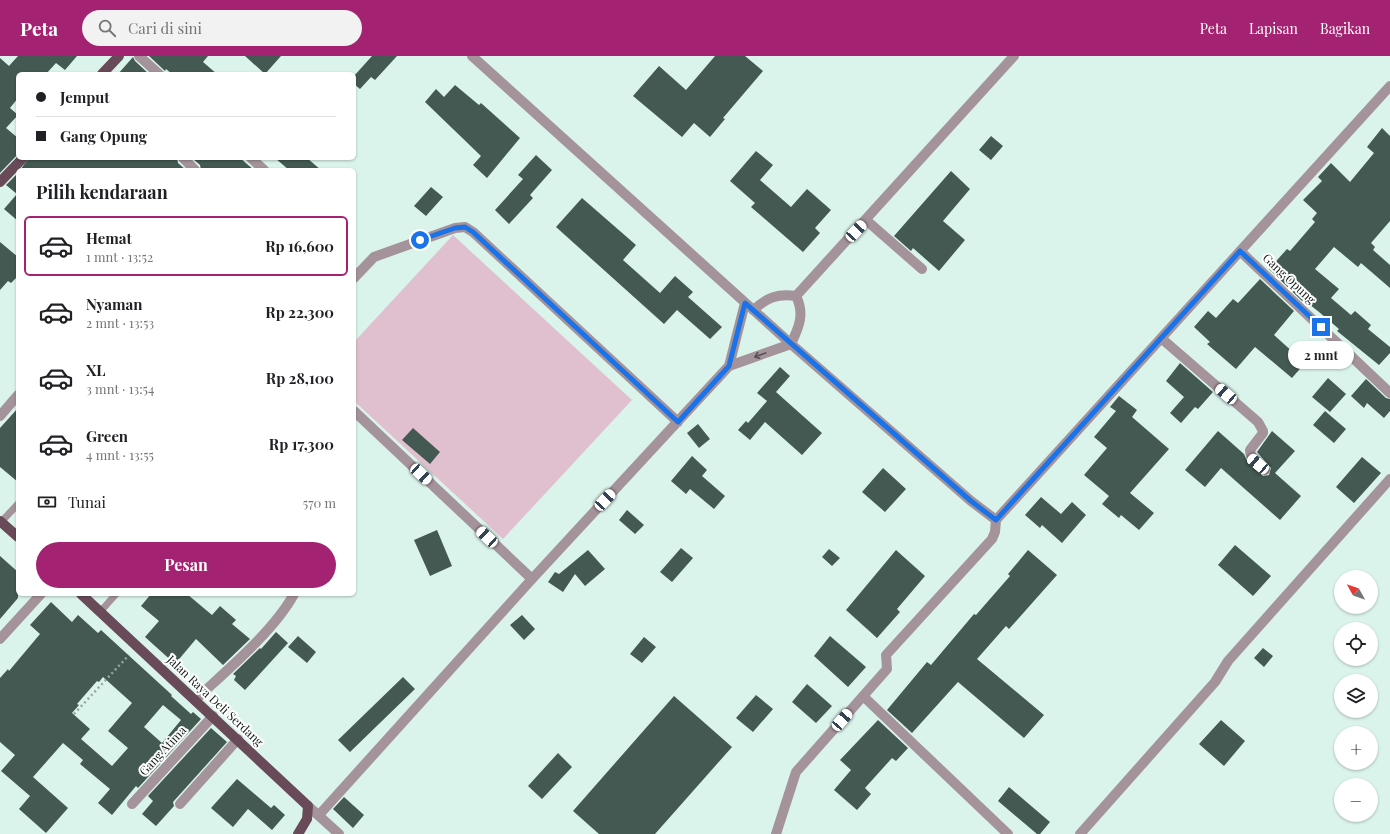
<!DOCTYPE html>
<html lang="id">
<meta charset="utf-8">
<style>
body{margin:0;font-family:"Playfair Display",serif;background:#f2f2f2;color:#202124;height:100vh;display:flex;flex-direction:column;font-size:15px;white-space:nowrap}
*{box-sizing:border-box;margin:0}
p{font-size:13px;color:#757577}
.icon{flex:none;width:22px;height:22px;fill:none;stroke:currentColor;stroke-width:2;stroke-linecap:round;stroke-linejoin:round}
.map{position:relative;flex:1;overflow:hidden}
.side{position:absolute;left:16px;top:112px;width:340px;height:428px;display:flex;flex-direction:column;background:#fff;border-radius:6px;box-shadow:0 1px 3px #0004}
.side>*{flex:none}
.hud{position:absolute;left:16px;top:16px;width:340px;height:88px;border-radius:6px;box-shadow:0 1px 3px #0004;display:grid;align-content:center;height:88px;padding:0 20px;background:#fff}
.needle{width:26px;rotate:310deg}
.fabs{position:absolute;left:1334px;top:514px;display:grid;gap:8px}
.fabs a{display:grid;place-items:center;width:44px;height:44px;border-radius:50%;background:#fff;box-shadow:0 1px 3px #0004;font-size:20px}
.end{position:absolute;width:18px;height:18px;margin:-9px;border:5px solid #1a73e8;background:#fff;box-shadow:0 0 0 2px #fff}
.from{border-radius:50%}
.bubble{position:absolute;height:28px;border-radius:14px;background:#fff;box-shadow:0 1px 3px #0004;font-size:13px;font-weight:700;line-height:28px;text-align:center}
.car{position:absolute;width:12px;height:24px;margin:-12px -6px;border-radius:5px;box-shadow:0 0 3px 1px #0007;background:linear-gradient(#fff 24%,#345 0 40%,#fff 0 76%,#345 0 86%,#fff 0)}
.hud b{display:flex;align-items:center;gap:14px;height:38px;font-size:15px}
.hud b+b{border-top:1px solid #e0e0e0}
.hud i{width:10px;height:10px;background:#202124}
ul{padding:0;list-style:none}
li{display:flex;align-items:center;gap:12px;height:60px;margin:0 8px 6px;padding:0 12px;border:2px solid transparent;border-radius:6px}
li div{flex:1}
li b{display:block;font-size:15px}
li em{font-style:normal;font-weight:700}
li.active{border-color:#a32271}
li>.icon{width:36px;height:36px;stroke-width:1.5}
h2{padding:0 20px;font-size:18px;line-height:48px}
.pay{display:flex;align-items:center;gap:10px;height:44px;padding:0 20px;font-size:15px}
.pay p{margin-inline-start:auto}
.action{display:flex;gap:8px;margin-top:auto;padding:8px 20px}
.action a{flex:1;height:46px;border-radius:24px;background:#a32271;color:#fff;font-size:16px;font-weight:700;line-height:46px;text-align:center}
header{display:flex;align-items:center;gap:24px;box-sizing:border-box;height:56px;padding:0 20px;background:#a32271;color:#fff}
header strong{font-size:19px}
nav{display:flex;gap:22px;margin-inline-start:auto;font-size:14px}
.search{width:280px;height:36px;background:#f2f2f2;display:flex;align-items:center;gap:10px;box-sizing:border-box;padding:0 14px;border-radius:22px;color:#757577;font-size:15px}
.map>svg:first-child{display:block}
.green{fill:#e0c0cf}
.building{fill:#435952;fill-rule:evenodd}
.lines{fill:none;stroke-linecap:round;stroke-linejoin:round}
.path{stroke:#94a7a0;stroke-width:2.5;stroke-dasharray:2 3;stroke-linecap:butt}
.lane{stroke:#a5939b;stroke-width:7}
.street{stroke:#a5939b;stroke-width:10}
.primary{stroke:#684a59;stroke-width:10}
.oneway{stroke:#555254}
.route{stroke:#1a73e8;stroke-width:5}
.labels{text-anchor:middle;stroke-width:4;stroke-linejoin:round;paint-order:stroke}
.street-label{font-size:12px;fill:#131c19;stroke:#fff}
</style>
<header>
<strong>Peta</strong>
<div class="search"><svg class="icon" aria-label="search" viewBox="0 0 24 24"><circle cx="10" cy="10" r="6"/><path d="M15 15l6 6"/></svg>Cari di sini</div>
<nav><a>Peta</a><a>Lapisan</a><a>Bagikan</a></nav>
</header>
<div class="map">
<svg width="1390" height="778" viewBox="0 0 1390 778">
<rect width="100%" height="100%" fill="#dbf4eb"/>
<path class="green" d="M453,179L632,344L503,483L354,345V286Z"/>
<path class="building" d="M18,0H77L65,14L56,7L46,18H18V42L10,52L18,59L6,72L18,82V98L0,117V2L9,10Z
M149,0H208L203,6L217,18H172L166,13L165,15Z
M245,0H281L265,18Z
M372,0H397L375,24L371,21L360,33L354,28V20Z
M715,0H745L763,15L723,62L725,63L710,81L694,67L682,81L633,40L659,10L686,34Z
M133,1L135,5L149,18H118Z
M455,29L479,49L481,47L520,82L487,122L473,109L481,100L425,46L436,33L444,41Z
M1382,72L1390,80V165L1371,187L1375,191L1373,194L1390,209V232L1361,207L1358,211L1334,191L1315,213L1339,233L1331,242L1351,259L1355,255L1371,269L1368,273L1390,291V297L1379,309L1337,275L1339,273L1319,256L1304,244L1302,245L1269,213L1287,193L1290,195L1315,166L1312,163L1317,157L1303,144L1322,125L1318,121L1331,107L1350,126L1374,97L1367,91Z
M991,80L1003,90L991,104L979,94Z
M756,95L773,109L760,124L791,151L807,133L831,154L815,172L820,177L803,196L751,151L755,147L730,125Z
M536,99L552,114L530,139L533,142L509,168L495,154L523,123L518,119Z
M29,102H177L178,107L186,114H20Z
M192,102H240L254,114H201L200,109Z
M275,102H307L321,114H289Z
M951,115L970,133L943,165L965,184L939,215L913,192L911,195L894,180Z
M18,117V165L4,153L17,138L6,129Z
M431,131L443,141L426,160L414,150Z
M582,142L636,189L623,204L660,237L675,220L693,236L688,241L722,271L710,283L677,254L664,268L556,171Z
M0,186L18,201V220L11,227L8,225L0,234Z
M1260,223L1294,255L1274,279L1305,307L1292,322L1255,291L1236,313L1207,288L1210,286L1194,271L1208,255L1216,262L1233,243L1238,247Z
M1180,307L1213,336L1198,353L1195,351L1181,367L1170,357L1184,341L1166,325Z
M780,311L790,320L776,336L822,377L802,399L765,366L750,384L738,374L746,365L748,367L767,345L757,337Z
M1328,322L1346,338L1330,356L1312,341Z
M1366,323L1386,342L1390,343V355L1384,362L1367,347L1364,352L1351,340Z
M1119,340L1137,354L1132,361L1169,393L1130,437L1154,457L1139,474L1121,459L1119,462L1102,448L1109,440L1084,419L1107,392L1094,381L1116,355L1110,351Z
M18,352V426L0,411V372Z
M1325,355L1346,373L1334,387L1313,369Z
M698,368L710,383L699,392L687,377Z
M413,372L440,396L430,408L402,384Z
M1218,375L1244,398L1248,407L1263,420L1269,419L1271,412L1257,396L1272,375L1295,395L1275,417L1301,440L1280,464L1221,412L1205,431L1185,414Z
M692,400L707,414L702,420L725,440L714,453L690,433L686,438L671,425Z
M1362,401L1381,417L1354,447L1336,431Z
M883,412L906,433L885,456L862,436Z
M1041,441L1061,458L1072,446L1086,459L1062,487L1042,469L1040,472L1025,459Z
M627,454L644,469L635,478L619,464Z
M437,474L452,510L430,520L414,484Z
M1235,489L1271,520L1253,540L1218,509Z
M681,492L693,502L672,526L660,516Z
M829,493L840,502L832,510L822,501Z
M588,494L605,513L585,530L575,518L563,536L548,526L555,516L559,518Z
M896,494L925,520L897,553L900,556L877,582L846,554Z
M1028,494L1057,519L1009,573L1006,570L977,603L1044,659L1024,682L958,626L912,677L887,654L927,606L931,609L974,558L976,559L1010,520L1008,518Z
M0,500L18,516V542L0,563Z
M151,538H187L212,559L220,550L236,564L232,568L250,583L223,609L196,583L175,608L145,581L159,565L141,550Z
M51,546L72,566L78,559L98,577L101,574L172,639L171,640L191,658L193,656L201,663L138,732L136,730L112,759L98,747L110,733L80,708L83,704L63,687L33,721L68,752L46,777L19,753L30,740L1,715L15,699L0,686V622L8,613L9,615L40,578L30,569ZM103,621L132,647L108,675L128,692L112,710L81,683L90,673L72,657L79,649L77,648L97,625L99,626ZM163,649L181,664L162,687L144,671Z
M522,559L535,573L524,584L510,569Z
M276,576L288,587L245,634L234,624L236,620L233,618L260,592L261,593Z
M298,580L316,596L307,607L288,591Z
M830,580L866,611L848,631L814,600Z
M644,581L656,591L642,607L630,598Z
M1263,592L1273,600L1264,611L1254,602Z
M403,621L415,633L350,696L338,684Z
M807,628L832,650L816,667L792,646Z
M756,639L773,653L753,676L736,662Z
M674,640L732,691L655,778H599L573,755Z
M878,664L908,692L896,705L892,702L865,732L871,738L857,754L834,734L851,714L840,704Z
M1221,664L1245,685L1224,710L1199,688Z
M211,672L227,686L173,746L174,750L156,770L142,758L153,745L148,740Z
M558,697L572,711L542,743L528,730Z
M237,723L271,752L274,749L285,759L272,774L248,753L233,771L211,752Z
M1009,731L1050,766L1040,778H1037L998,745Z
M344,741L364,759L353,772L333,753Z"/>
<g class="lines">
<path class="path" d="M74,658L129,599"/>
<path class="lane" d="M1,466L18,448
M100,556L116,538"/>
<path class="street" d="M139,0L159,18
M472,0L791,288L971,445L996,464L1390,30
M183,102L195,114
M251,102L264,114
M866,164L922,213
M1240,195L1390,337
M354,222L374,201L455,172L465,171L473,176L678,366
M796,240L1014,0
M753,254C767,242 777,237 796,240
M1161,282L1258,366L1263,375V377L1250,394C1250,404 1259,408 1265,414
M729,310L745,247
M354,355L532,523
M0,360L18,339
M0,583L41,538
M863,640L1008,778
M195,644C226,615 274,575 294,538
M132,748L213,660
M180,748L238,683
M308,750L339,778
M319,759L532,523L729,310L791,288C799,271 805,258 796,240
M776,778L796,716L887,613L886,599L992,483L995,476L996,464
M1080,778L1215,626L1228,605L1390,423"/>
<path class="primary" d="M102,18L119,0
M0,126L23,102
M0,465L18,481
M81,538L308,750L307,763L298,778"/>
</g>
<defs><path id="oneway-shaft" d="M-6 0H5M1.5-3L5.5 0L1.5 3" fill="none" stroke-width="1.6" stroke-linecap="round" stroke-linejoin="round"/></defs>
<use class="oneway" href="#oneway-shaft" transform="translate(760 299) rotate(160)"/>
<g class="lines">
<path class="route" d="M420,184L455,172L465,171L473,176L678,366L729,310L745,247L971,445L996,464L1240,195L1321,271"/>
</g>
<g class="labels">
<g class="street-label">
<text transform="translate(1289 223) rotate(43)" y="4">Gang Opung</text>
<text transform="translate(215 645) rotate(43)" y="4">Jalan Raya Deli Serdang</text>
<text transform="translate(163 695) rotate(-47)" y="4">Gang Atima</text>
</g>
</g>
</svg>
<div class="fabs">
<a><svg class="needle" viewBox="-14 -14 28 28"><path d="M0-13l5 13h-10z" fill="#e53935"/><path d="M0 13l5-13h-10z" fill="#757577"/></svg></a>
<a><svg class="icon" aria-label="locate" viewBox="0 0 24 24"><circle cx="12" cy="12" r="6"/><path d="M12 2v4M12 18v4M2 12h4M18 12h4"/></svg></a>
<a><svg class="icon" aria-label="layers" viewBox="0 0 24 24"><path d="M12 4l9 5-9 5-9-5zM3 14l9 5 9-5"/></svg></a>
<a>+</a>
<a>−</a>
</div>
<i class="end from" style="left:420px;top:184px"></i>
<i class="end" style="left:1321px;top:271px"></i>
<div class="bubble" style="left:1288px;top:285px;width:66px">2 mnt</div>
<i class="car" style="left:856px;top:175px;rotate:43deg"></i>
<i class="car" style="left:1226px;top:338px;rotate:311deg"></i>
<i class="car" style="left:1258px;top:408px;rotate:310deg"></i>
<i class="car" style="left:421px;top:418px;rotate:133deg"></i>
<i class="car" style="left:605px;top:444px;rotate:43deg"></i>
<i class="car" style="left:487px;top:481px;rotate:313deg"></i>
<i class="car" style="left:842px;top:664px;rotate:41deg"></i>
<div class="hud">
<b><i class="from"></i>Jemput</b>
<b><i></i>Gang Opung</b>
</div>
<section class="side">
<h2>Pilih kendaraan</h2>
<ul>
<li class="active"><svg class="icon" aria-label="car" viewBox="0 0 24 24"><path d="M5 17H2v-5l4-1 3-4h7l3 4 3 1v5h-3M9 17h6M6 11h13"/><circle cx="7" cy="17" r="2"/><circle cx="17" cy="17" r="2"/></svg><div><b>Hemat</b><p>1 mnt · 13:52</p></div><em>Rp 16,600</em></li>
<li><svg class="icon" aria-label="car" viewBox="0 0 24 24"><path d="M5 17H2v-5l4-1 3-4h7l3 4 3 1v5h-3M9 17h6M6 11h13"/><circle cx="7" cy="17" r="2"/><circle cx="17" cy="17" r="2"/></svg><div><b>Nyaman</b><p>2 mnt · 13:53</p></div><em>Rp 22,300</em></li>
<li><svg class="icon" aria-label="car" viewBox="0 0 24 24"><path d="M5 17H2v-5l4-1 3-4h7l3 4 3 1v5h-3M9 17h6M6 11h13"/><circle cx="7" cy="17" r="2"/><circle cx="17" cy="17" r="2"/></svg><div><b>XL</b><p>3 mnt · 13:54</p></div><em>Rp 28,100</em></li>
<li><svg class="icon" aria-label="car" viewBox="0 0 24 24"><path d="M5 17H2v-5l4-1 3-4h7l3 4 3 1v5h-3M9 17h6M6 11h13"/><circle cx="7" cy="17" r="2"/><circle cx="17" cy="17" r="2"/></svg><div><b>Green</b><p>4 mnt · 13:55</p></div><em>Rp 17,300</em></li>
</ul>
<div class="pay"><svg class="icon" aria-label="cash" viewBox="0 0 24 24"><path d="M3 7h18v10H3z"/><circle cx="12" cy="12" r="2"/></svg>Tunai<p>570 m</p></div>
<div class="action"><a>Pesan</a></div>
</section>
</div>
